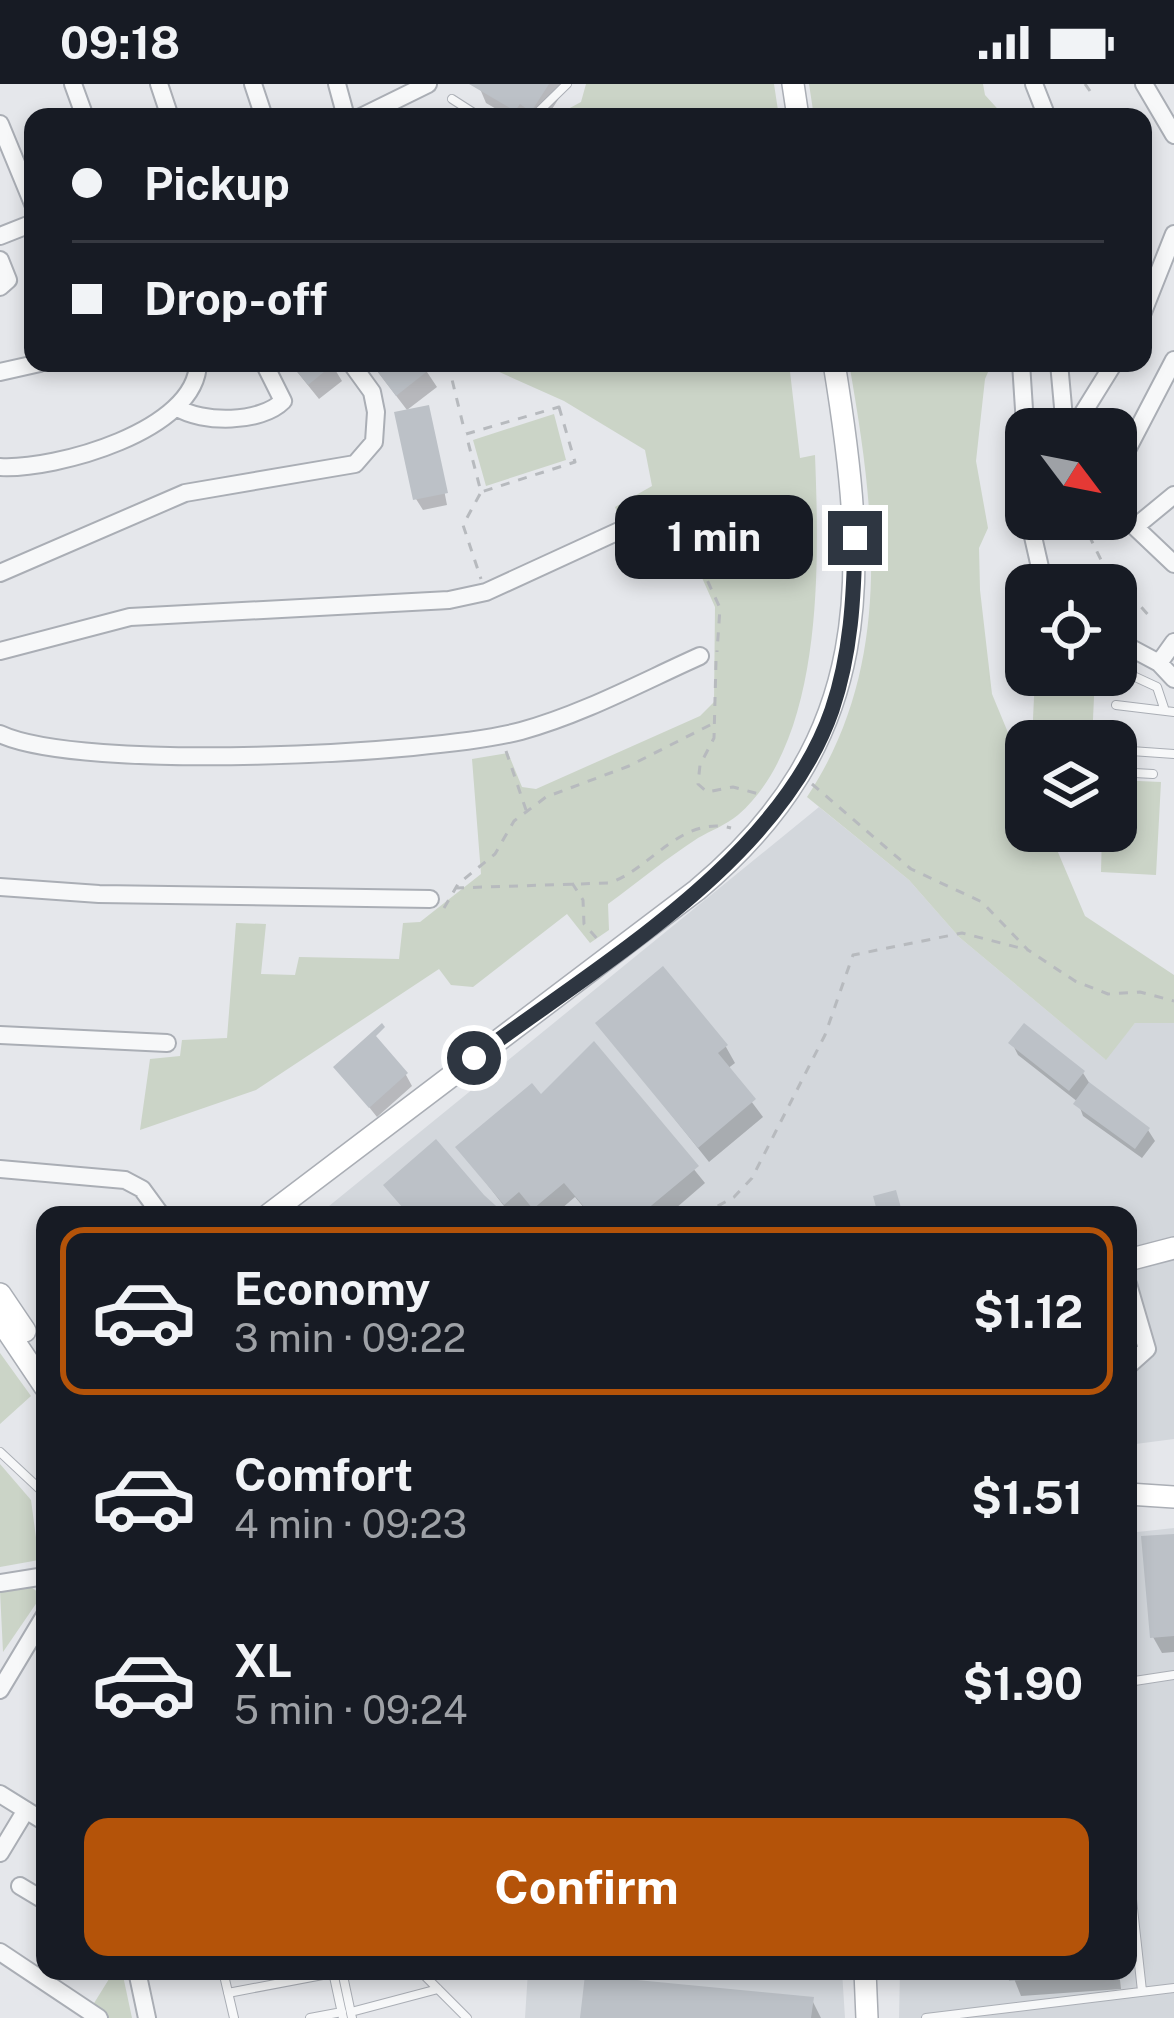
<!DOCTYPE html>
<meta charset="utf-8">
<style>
body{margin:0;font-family:"Public Sans",sans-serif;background:#20242c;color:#f1f3f6;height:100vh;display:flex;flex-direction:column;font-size:45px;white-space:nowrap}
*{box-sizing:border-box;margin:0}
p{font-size:39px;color:#9ea1a6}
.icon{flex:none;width:66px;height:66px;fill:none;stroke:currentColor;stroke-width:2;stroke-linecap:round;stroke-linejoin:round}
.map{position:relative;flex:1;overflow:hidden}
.details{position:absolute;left:36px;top:1122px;width:1101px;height:774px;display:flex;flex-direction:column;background:#171b24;border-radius:24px;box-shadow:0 6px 18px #0003}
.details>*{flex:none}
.banner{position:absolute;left:24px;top:24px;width:1128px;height:264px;border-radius:24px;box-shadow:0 6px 18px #0003;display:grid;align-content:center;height:264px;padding:0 48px;background:#171b24}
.needle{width:78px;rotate:122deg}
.buttons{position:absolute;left:1005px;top:324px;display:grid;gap:24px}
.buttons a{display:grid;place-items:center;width:132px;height:132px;border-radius:24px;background:#171b24;box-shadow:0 6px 18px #0003;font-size:60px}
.end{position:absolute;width:54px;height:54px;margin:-27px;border:15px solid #2e3641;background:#fff;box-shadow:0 0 0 6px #fff}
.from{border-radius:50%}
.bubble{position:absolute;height:84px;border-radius:24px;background:#171b24;box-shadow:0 6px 18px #0003;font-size:39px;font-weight:700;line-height:84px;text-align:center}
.banner b{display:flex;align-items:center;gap:42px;height:114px;font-size:45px}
.banner b+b{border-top:3px solid #363941}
.banner i{width:30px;height:30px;background:#f1f3f6}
ul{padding:21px 0 0;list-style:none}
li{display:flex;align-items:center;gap:36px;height:168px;margin:0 24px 18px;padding:0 24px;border:6px solid transparent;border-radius:24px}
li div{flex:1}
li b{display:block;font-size:45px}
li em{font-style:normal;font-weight:700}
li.on{border-color:#b45309}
li>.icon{width:108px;height:108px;stroke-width:1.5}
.button{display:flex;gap:24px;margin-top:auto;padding:24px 48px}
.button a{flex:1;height:138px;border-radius:24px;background:#b45309;color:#fff;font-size:48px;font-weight:700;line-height:138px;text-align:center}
.status{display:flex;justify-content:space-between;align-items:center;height:84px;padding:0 60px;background:#171b24;direction:ltr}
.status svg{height:33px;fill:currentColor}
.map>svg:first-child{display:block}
.built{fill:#d3d7dc}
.green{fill:#cbd4c7}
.shadow{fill:#0003}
.building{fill:#bcc1c7}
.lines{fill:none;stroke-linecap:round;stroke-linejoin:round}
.lane-casing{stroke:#aaaeb5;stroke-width:10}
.street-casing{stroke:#aaaeb5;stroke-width:20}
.secondary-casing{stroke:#aaaeb5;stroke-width:24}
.path{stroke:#b7babe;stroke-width:3;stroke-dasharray:9 9;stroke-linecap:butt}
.lane{stroke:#f7f8f9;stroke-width:8}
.street{stroke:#f7f8f9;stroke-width:16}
.secondary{stroke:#fff;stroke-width:21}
.route{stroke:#2e3641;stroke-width:15}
</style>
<div class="status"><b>09:18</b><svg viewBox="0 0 49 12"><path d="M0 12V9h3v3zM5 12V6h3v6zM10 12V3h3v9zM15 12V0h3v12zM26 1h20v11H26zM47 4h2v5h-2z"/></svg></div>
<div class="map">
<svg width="1174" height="1934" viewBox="0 0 1174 1934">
<rect width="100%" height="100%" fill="#e5e7eb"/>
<path class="built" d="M819,723L909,796L959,853L1105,975L1135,939H1174V1355L1128,1361V1131H318Z
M1174,1444V1934H899L900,1887H1128V1449Z
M528,1887H842L845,1934H525Z"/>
<path class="green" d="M586,0H774L779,33H553L581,18Z
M809,0H983L985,11L1005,33H814Z
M479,279H789L800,374L815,371C819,476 825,655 738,731C726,741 710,747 698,754C667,774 638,798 608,820L609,846L590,859L567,830L473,903L451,901L439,885L256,1006L140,1046L150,975L180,972L182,956L227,954L236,839L266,840L261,890L295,891L299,873L399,875L403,839L420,838L481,790L472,675L508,669L522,703L536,705L700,632L714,618L715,523L675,433L628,456L615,423L652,402L645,366L564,317Z
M849,279H992L985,295L976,377L988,444L979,464L980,506L992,610L1026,692V747H1049L1085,832L1174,891V939H1135L1106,976L959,853L909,796L807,713C895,580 875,427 849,279Z
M554,330L566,376L486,402L473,356Z
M1035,591H1095L1092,657H1032Z
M1116,696L1161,698L1156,791L1101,788L1102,747H1116Z
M0,1269L31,1312L0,1340Z
M0,1380L31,1416L39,1476L0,1483Z
M31,1503L42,1511L3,1568L0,1507Z
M114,1887H122L132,1934H107L91,1924Z"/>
<path class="shadow" d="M478,0H568L547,33H510L486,19Z
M290,279H331L342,297L319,315Z
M371,279H421L437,303L407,326Z
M428,324L447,421L423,426L416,415Z
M663,887L726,963L735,979L727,985L763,1033L709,1078L599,940Z
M1012,959L1083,989L1090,1000L1148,1046L1155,1057L1142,1074L1083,1032L1078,1018L1018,971Z
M593,961L705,1099L668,1131H590L575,1113L554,1131H537L530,1122L511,1131L459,1064L541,1014Z
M337,983L406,991L412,1002L377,1033Z
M1174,1453V1568L1162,1569L1153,1553Z
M1011,1887H1119L1121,1905L1021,1912Z
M812,1916L821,1934H583Z"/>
<path class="building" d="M469,0H549L531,28L520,20L515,27Z
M290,279H335L308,301Z
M371,279H425L430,285L396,312Z
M429,321L448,409L413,416L394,328Z
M663,882L728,961L718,969L756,1015L698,1064L595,939Z
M382,939L385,943L376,952L408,989L369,1024L333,983Z
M1024,939L1085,987L1069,1007L1008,959Z
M594,957L699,1082L640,1131H591L564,1099L533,1125L519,1108L504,1121L455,1063L532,999L541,1010Z
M1089,998L1150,1044L1135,1065L1073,1020Z
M436,1055L484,1111L506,1131H409L383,1101Z
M896,1106L903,1131L877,1127L873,1112Z
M1174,1450V1552L1150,1554L1141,1452Z
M1008,1887H1098V1890L1009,1897Z
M585,1891L814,1913L811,1934H580Z"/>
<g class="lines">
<defs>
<path id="lane" d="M452,15L480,33
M533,33L567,0
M1116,584L1157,603L1165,627
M1116,621L1174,628
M1117,666L1174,670
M1116,688L1153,690
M0,1368L45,1410
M1128,1598L1174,1591
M1128,1779L1142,1907
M223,1887L234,1934
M342,1887L352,1934
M420,1887L467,1934
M333,1888L343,1934
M228,1909L333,1889
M351,1928L438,1905
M310,1934L342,1928
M926,1934L1174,1904"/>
<path id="street" d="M73,0L85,33
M159,0L170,33
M253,0L264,33
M337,0L346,33
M1034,0L1047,33
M1144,0L1174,51
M361,33L428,0
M0,40L33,120
M0,152L33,139
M0,176L8,196L0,203
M1143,228L1174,150
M1021,279L1026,356
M1059,279L1065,345
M0,288L40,279
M176,323C203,340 261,339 283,317L264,279
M1073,345L1114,279
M0,383C55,386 197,347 198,279
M1116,387L1174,276
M1116,425L1174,480
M1029,435L1044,501
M1135,443L1174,411
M0,489L185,409L355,380L374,358L376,328L372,308L351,279
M1116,556L1159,579L1174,595
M0,567L130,533L449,516L486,508L621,446
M1159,579L1174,558
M0,650C81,688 430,671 521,647C583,630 642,598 700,572
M0,803L99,810L430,815
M0,951L167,959
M0,1085L125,1096L142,1105L161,1131
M1128,1200L1147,1265L1128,1282
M0,1499L45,1492
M0,1606L45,1531
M0,1710L45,1738
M0,1769L26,1726
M20,1802L45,1817
M0,1868L99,1934
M137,1887L147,1934"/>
<path id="secondary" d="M793,0L798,33
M268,1131L697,806C877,656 869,492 834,279
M1128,1176L1174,1164
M0,1210L25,1247
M0,1236L45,1303
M1128,1410L1174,1413
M865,1887L867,1934"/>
</defs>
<use href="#lane" class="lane-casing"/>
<use href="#street" class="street-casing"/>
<use href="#secondary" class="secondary-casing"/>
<path class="path" d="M1085,0L1090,7
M448,279L465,349
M559,323L575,378L481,408L466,350Z
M480,410L463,441L481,495
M1081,435L1103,480L1150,533
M632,438L659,428L663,441L680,437L720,524L717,568
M1104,485L1106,501
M716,577L714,654L700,681L698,700L707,708L733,703L759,710
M506,667L526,726
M812,700L911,785L982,818L1028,866L1075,897L1108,910L1140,908L1174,917
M572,799L583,816L584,840L599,857
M455,804L609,799C650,786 681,731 731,744
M444,824L458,800L495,770L514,737L546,713L629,682L714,639
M702,1131L734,1113L752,1094L825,951L853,871L962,849L1028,866"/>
<use href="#lane" class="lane"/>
<use href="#street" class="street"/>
<use href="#secondary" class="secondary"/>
</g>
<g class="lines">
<path class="route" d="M474,974C597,882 780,777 832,626C851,570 854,512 855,454"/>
</g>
</svg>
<div class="buttons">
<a><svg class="needle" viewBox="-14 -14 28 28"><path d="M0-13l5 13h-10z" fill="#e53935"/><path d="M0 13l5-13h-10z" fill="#9ea1a6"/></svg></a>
<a><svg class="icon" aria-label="locate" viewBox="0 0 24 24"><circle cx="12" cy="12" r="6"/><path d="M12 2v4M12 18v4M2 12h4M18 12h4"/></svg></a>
<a><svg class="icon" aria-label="layers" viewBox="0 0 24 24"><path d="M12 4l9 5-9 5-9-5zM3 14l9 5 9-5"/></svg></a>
</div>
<i class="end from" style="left:474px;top:974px"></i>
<i class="end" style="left:855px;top:454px"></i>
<div class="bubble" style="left:615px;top:411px;width:198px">1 min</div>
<div class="banner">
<b><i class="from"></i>Pickup</b>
<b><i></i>Drop-off</b>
</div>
<section class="details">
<ul>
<li class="on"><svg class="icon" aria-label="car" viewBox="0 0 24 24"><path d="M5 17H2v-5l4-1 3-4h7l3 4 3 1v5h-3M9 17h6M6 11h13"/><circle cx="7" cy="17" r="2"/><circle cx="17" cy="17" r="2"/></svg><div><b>Economy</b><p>3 min · 09:22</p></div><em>$1.12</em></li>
<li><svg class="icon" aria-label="car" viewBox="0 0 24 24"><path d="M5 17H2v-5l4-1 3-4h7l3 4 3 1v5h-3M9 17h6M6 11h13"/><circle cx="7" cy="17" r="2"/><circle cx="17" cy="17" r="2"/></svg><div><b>Comfort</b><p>4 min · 09:23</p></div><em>$1.51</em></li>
<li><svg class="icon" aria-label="car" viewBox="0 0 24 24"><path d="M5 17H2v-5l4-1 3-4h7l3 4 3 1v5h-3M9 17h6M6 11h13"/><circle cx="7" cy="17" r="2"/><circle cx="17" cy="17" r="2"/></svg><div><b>XL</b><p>5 min · 09:24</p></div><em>$1.90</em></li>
</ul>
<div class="button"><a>Confirm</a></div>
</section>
</div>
